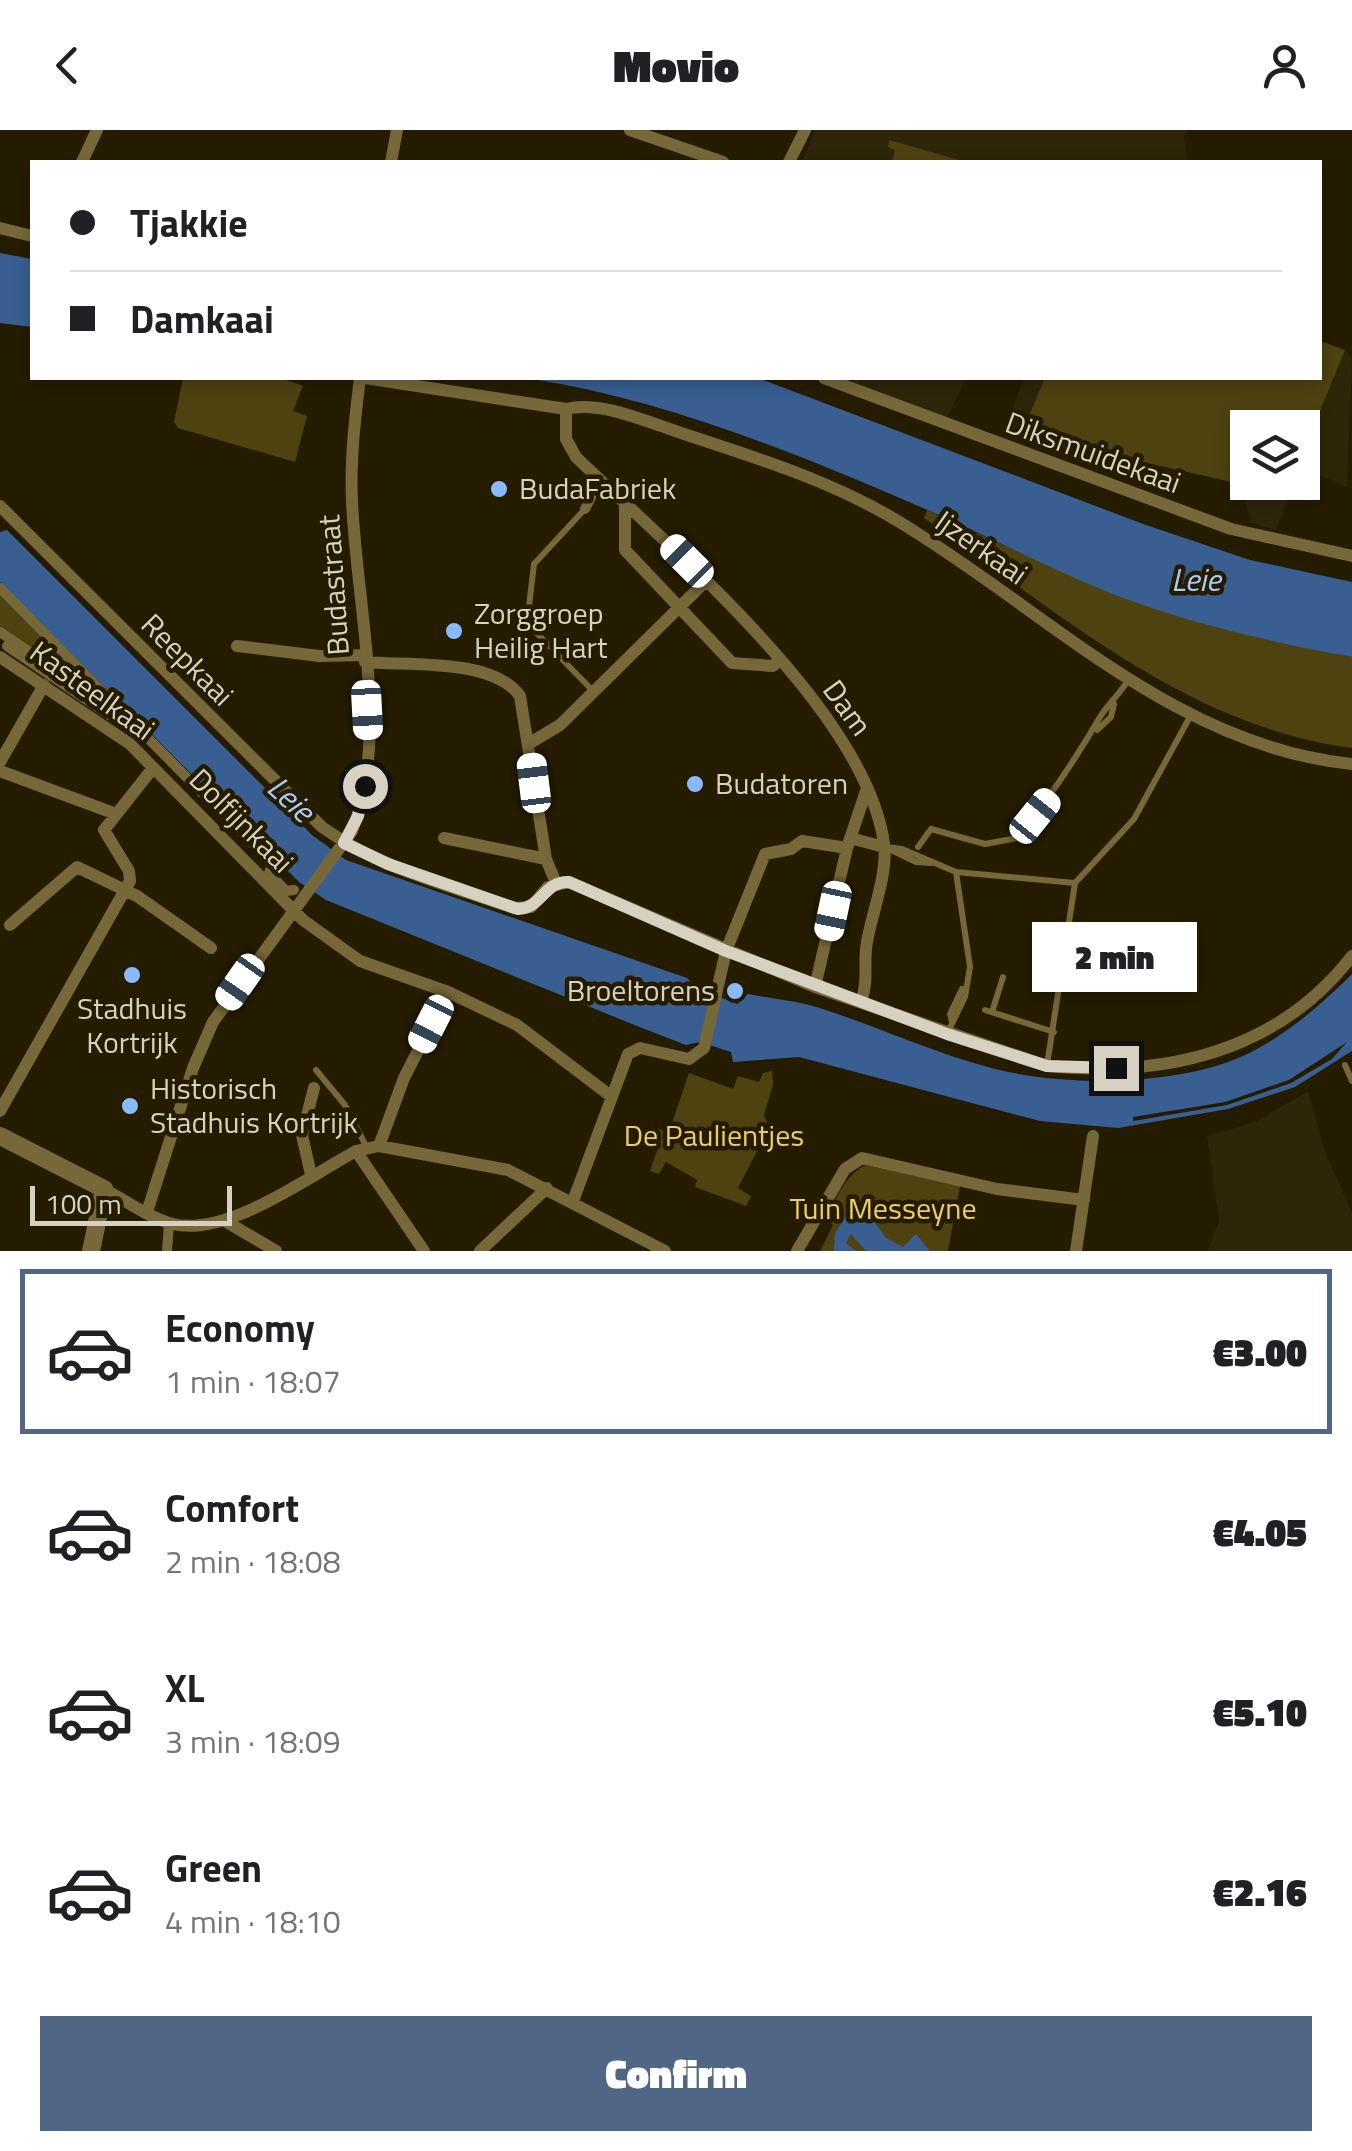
<!DOCTYPE html>
<meta charset="utf-8">
<style>
body{margin:0;font-family:"Titillium Web",sans-serif;background:#f2f2f2;color:#202124;height:100vh;display:flex;flex-direction:column;font-size:38px;white-space:nowrap}
*{box-sizing:border-box;margin:0}
p{font-size:32px;color:#757577}
.icon{flex:none;width:55px;height:55px;fill:none;stroke:currentColor;stroke-width:2;stroke-linecap:round;stroke-linejoin:round}
.map{position:relative;height:1121px;overflow:hidden}
.side{display:flex;flex-direction:column;background:#fff;flex:1}
.side>*{flex:none}
.guide{position:absolute;left:30px;top:30px;width:1292px;height:220px;border-radius:0px;box-shadow:0 5px 15px #0003;display:grid;align-content:center;height:220px;padding:0 40px;background:#fff}
.controls{position:absolute;left:1230px;top:280px;display:grid;gap:20px}
.controls a{display:grid;place-items:center;width:90px;height:90px;border-radius:0px;background:#fff;box-shadow:0 5px 15px #0003;font-size:50px}
.scale{position:absolute;left:30px;bottom:25px;width:202px;box-sizing:border-box;padding-left:10px;border:5px solid #d6d1c0;border-top:0;font-size:28px;line-height:35px;white-space:nowrap;color:#d6d1c0;-webkit-text-stroke:8px #251c00;paint-order:stroke}
.end{position:absolute;width:45px;height:45px;margin:-22px;border:12px solid #d6d1c0;background:#111;box-shadow:0 0 0 5px #111}
.from{border-radius:50%}
.bubble{position:absolute;height:70px;border-radius:0px;background:#fff;box-shadow:0 5px 15px #0003;font-size:32px;font-weight:800;line-height:70px;text-align:center}
.car{position:absolute;width:30px;height:60px;margin:-30px -15px;border-radius:12px;box-shadow:0 0 8px 2px #0007;background:linear-gradient(#fff 24%,#345 0 40%,#fff 0 76%,#345 0 86%,#fff 0)}
.guide b{display:flex;align-items:center;gap:35px;height:95px;font-size:38px}
.guide b+b{border-top:2px solid #e0e0e0}
.guide i{width:25px;height:25px;background:#202124}
ul{padding:18px 0 0;list-style:none}
li{display:flex;align-items:center;gap:30px;height:165px;margin:0 20px 15px;padding:0 20px;border:5px solid transparent;border-radius:0px}
li div{flex:1}
li b{display:block;font-size:38px}
li em{font-style:normal;font-weight:800}
li.selected{border-color:#506685}
li>.icon{width:90px;height:90px;stroke-width:1.5}
.primary-button{display:flex;gap:20px;margin-top:auto;padding:20px 40px}
.primary-button a{flex:1;height:115px;border-radius:0px;background:#506685;color:#fff;font-size:40px;font-weight:800;line-height:115px;text-align:center}
header{display:flex;justify-content:space-between;align-items:center;height:130px;padding:0 40px;background:#fff;font-size:45px;font-weight:800}
.map>svg:first-child{display:block}
.built{fill:#2e2609}
.green{fill:#4f4211}
.water{fill:#385e92}
.pier{fill:#251c00}
.lines{fill:none;stroke-linecap:round;stroke-linejoin:round}
.service{stroke:#766838;stroke-width:6}
.pedestrian{stroke:#766838;stroke-width:10}
.minor{stroke:#766838;stroke-width:12}
.tertiary{stroke:#766838;stroke-width:18}
.route{stroke:#d6d1c0;stroke-width:12}
.poi-dot{fill:#8bbafc;stroke:#251c00;stroke-width:4}
.labels{text-anchor:middle;stroke-width:9;stroke-linejoin:round;paint-order:stroke}
.street-label{font-size:30px;fill:#d6d1c0;stroke:#251c00}
.poi-label{font-size:30px;fill:#d6d1c0;stroke:#251c00;text-anchor:start}
.park-label{font-size:30px;fill:#ebce69;stroke:#251c00}
.water-label{font-size:32px;font-style:italic;fill:#abccfb;stroke:#251c00}
</style>
<header><svg class="icon" aria-label="back" viewBox="0 0 24 24"><path d="M15 5l-7 7 7 7"/></svg>Movio<svg class="icon" aria-label="person" viewBox="0 0 24 24"><circle cx="12" cy="8" r="4"/><path d="M4 21q1-7 8-7t8 7"/></svg></header>
<div class="map">
<svg width="1352" height="1121" viewBox="0 0 1352 1121">
<rect width="100%" height="100%" fill="#251c00"/>
<path class="built" d="M815,0H1188L1184,6L1187,32H802Z
M1320,211L1345,220L1352,229L1347,357L1303,338L1302,298H1248V352L1294,353L1276,400L1251,393L1244,368L1222,345L1157,321L1004,300L1024,248H1320Z
M843,248H966L947,288Z
M1308,961L1324,1019L1352,1083V1121H1207L1219,1091L1207,1006L1255,992Z"/>
<path class="green" d="M889,10L966,32H892L895,20L888,17Z
M1320,211L1345,220L1303,322L1302,298H1248V352L1290,353L1285,364L1080,318L1023,300L1045,248H1320Z
M183,248H281L303,256L293,281L307,286L295,332L178,298L174,292Z
M927,380C1069,447 1196,499 1352,527V618C1188,597 1055,480 924,388Z
M0,461L113,575L0,501Z
M772,941L773,955L764,985L769,998L738,1058L751,1066L746,1076L695,1057L697,1050L666,1032L659,1044L650,1041L661,1009L649,1004L652,997L669,1002L689,943L733,959L738,946L759,952L763,943Z
M866,1035L960,1056L948,1121H820L833,1095L826,1089C836,1069 845,1045 866,1035Z"/>
<path class="water" d="M0,123L32,129V197L0,193Z
M527,248H758L1143,394L1250,430L1352,452V527C1270,512 1187,493 1110,463C1046,437 986,405 923,378C797,323 663,269 527,248Z
M7,400L312,705L346,730L687,848L706,868L720,867L737,874L748,864C773,869 799,871 823,879C878,897 932,922 988,937C1060,957 1173,957 1243,926C1284,907 1320,876 1352,844V921L1295,957L1228,979L1118,998L1040,991L799,927L733,932L731,922L700,912L686,915L642,898L326,770L299,752L0,452V402Z
M849,1081L868,1083L886,1108L903,1117L916,1104L930,1121H866L851,1104L846,1113L856,1121H834L835,1103Z"/>
<path class="pier" d="M1347,912L1332,929L1291,953L1227,975L1133,991V987L1225,972L1289,950Z"/>
<g class="lines">
<path class="service" d="M585,379L534,434L527,493L593,561
M1097,600L1111,587L1114,574
M886,717L902,719L956,742L1075,753
M918,717L931,699L985,714L1017,708C1050,668 1075,630 1100,587C1108,574 1120,564 1128,550
M887,718L916,732L931,733
M985,880L1054,902
M992,882L1003,847
M952,892L950,884L962,859
M947,904L965,867L970,837L956,742
M1047,935L1075,753L1134,689L1191,585
M1345,935L1352,951
M316,940L345,975L366,1016"/>
<path class="pedestrian" d="M585,379L600,350
M0,458L272,734L269,743L286,761L294,760
M0,502L113,579L116,575
M7,516L109,585L111,582
M167,1121L169,1094"/>
<path class="minor" d="M630,0L723,32
M82,32L97,0
M391,32L397,0
M789,32L805,0
M0,98L32,106
M365,248L566,279C601,270 650,293 684,304C757,328 835,352 901,393C1047,481 1174,616 1352,634
M824,248L1231,399L1352,426
M566,279V309L576,327C670,418 867,582 884,714C888,743 872,783 867,812C863,832 869,852 861,871
M625,373V420L732,533L773,536L778,531
M0,376L322,697C379,738 448,755 514,778L531,777L548,757L569,752L815,857L1047,936C1164,948 1278,922 1352,826
M237,516L319,526L365,525
M0,527L130,614L303,790L360,831L448,862L517,895L612,967
M365,532C410,536 493,528 520,566L546,729L556,753
M530,613L560,595L706,451
M0,632L44,555
M0,641L116,684
M444,708L546,729
M850,708L884,717
M10,795L77,737L137,766L211,818
M815,857L847,718L866,661
M0,981L130,751L129,741L104,700L153,638
M379,1016L404,948L448,862
M356,1021L424,1121
M311,1045L302,1005L314,958
M104,1059C125,1070 149,1088 173,1094C227,1107 308,1047 356,1021L379,1016L508,1040L665,1121
M573,1071L628,924L640,918L689,929L704,918L726,821L765,724L791,719L802,711L847,718
M147,1082L193,938L213,892L352,701C390,608 356,470 352,371C350,330 355,288 360,248
M225,1091L276,1121
M480,1121L547,1058
M797,1121L845,1039L862,1028L997,1059L1084,1070
M1076,1121L1093,1006"/>
<path class="tertiary" d="M0,1006L104,1059L91,1121"/>
</g>
<g class="lines">
<path class="route" d="M365,656L358,686L344,713L388,734L518,779C542,778 544,751 569,752L726,821L947,904L1047,936L1116,938"/>
</g>
<g class="poi-dot">
<circle cx="499" cy="359" r="10"/>
<circle cx="454" cy="501" r="10"/>
<circle cx="695" cy="654" r="10"/>
<circle cx="132" cy="845" r="10"/>
<circle cx="735" cy="861" r="10"/>
<circle cx="130" cy="976" r="10"/>
</g>
<g class="labels">
<g class="street-label">
<text transform="translate(1093 323) rotate(20)" y="10">Diksmuidekaai</text>
<text transform="translate(981 418) rotate(35)" y="10">Ijzerkaai</text>
<text transform="translate(334 455) rotate(-94)" y="10">Budastraat</text>
<text transform="translate(187 530) rotate(45)" y="10">Reepkaai</text>
<text transform="translate(92 561) rotate(36)" y="10">Kasteelkaai</text>
<text transform="translate(847 578) rotate(54)" y="10">Dam</text>
<text transform="translate(241 691) rotate(45)" y="10">Dolfijnkaai</text>
</g>
<g class="poi-label">
<text x="519" y="369">BudaFabriek</text>
<text x="474" y="494">Zorggroep<tspan x="474" dy="34">Heilig Hart</tspan></text>
<text x="715" y="664">Budatoren</text>
<text x="715" y="871" text-anchor="end">Broeltorens</text>
<text x="132" y="889" text-anchor="middle">Stadhuis<tspan x="132" dy="34">Kortrijk</tspan></text>
<text x="150" y="969">Historisch<tspan x="150" dy="34">Stadhuis Kortrijk</tspan></text>
</g>
<g class="park-label">
<text x="714" y="1016">De Paulientjes</text>
<text x="883" y="1089">Tuin Messeyne</text>
</g>
<g class="water-label">
<text x="1196" y="461">Leie</text>
<text transform="translate(291 669) rotate(43)" y="11">Leie</text>
</g>
</g>
</svg>
<div class="controls">
<a><svg class="icon" aria-label="layers" viewBox="0 0 24 24"><path d="M12 4l9 5-9 5-9-5zM3 14l9 5 9-5"/></svg></a>
</div>
<div class="scale">100 m</div>
<i class="end from" style="left:365px;top:656px"></i>
<i class="end" style="left:1116px;top:938px"></i>
<div class="bubble" style="left:1032px;top:792px;width:165px">2 min</div>
<i class="car" style="left:687px;top:431px;rotate:315deg"></i>
<i class="car" style="left:367px;top:580px;rotate:177deg"></i>
<i class="car" style="left:534px;top:653px;rotate:353deg"></i>
<i class="car" style="left:1035px;top:686px;rotate:39deg"></i>
<i class="car" style="left:833px;top:781px;rotate:192deg"></i>
<i class="car" style="left:240px;top:852px;rotate:215deg"></i>
<i class="car" style="left:431px;top:894px;rotate:207deg"></i>
<div class="guide">
<b><i class="from"></i>Tjakkie</b>
<b><i></i>Damkaai</b>
</div>
</div>
<section class="side">
<ul>
<li class="selected"><svg class="icon" aria-label="car" viewBox="0 0 24 24"><path d="M5 17H2v-5l4-1 3-4h7l3 4 3 1v5h-3M9 17h6M6 11h13"/><circle cx="7" cy="17" r="2"/><circle cx="17" cy="17" r="2"/></svg><div><b>Economy</b><p>1 min · 18:07</p></div><em>€3.00</em></li>
<li><svg class="icon" aria-label="car" viewBox="0 0 24 24"><path d="M5 17H2v-5l4-1 3-4h7l3 4 3 1v5h-3M9 17h6M6 11h13"/><circle cx="7" cy="17" r="2"/><circle cx="17" cy="17" r="2"/></svg><div><b>Comfort</b><p>2 min · 18:08</p></div><em>€4.05</em></li>
<li><svg class="icon" aria-label="car" viewBox="0 0 24 24"><path d="M5 17H2v-5l4-1 3-4h7l3 4 3 1v5h-3M9 17h6M6 11h13"/><circle cx="7" cy="17" r="2"/><circle cx="17" cy="17" r="2"/></svg><div><b>XL</b><p>3 min · 18:09</p></div><em>€5.10</em></li>
<li><svg class="icon" aria-label="car" viewBox="0 0 24 24"><path d="M5 17H2v-5l4-1 3-4h7l3 4 3 1v5h-3M9 17h6M6 11h13"/><circle cx="7" cy="17" r="2"/><circle cx="17" cy="17" r="2"/></svg><div><b>Green</b><p>4 min · 18:10</p></div><em>€2.16</em></li>
</ul>
<div class="primary-button"><a>Confirm</a></div>
</section>
